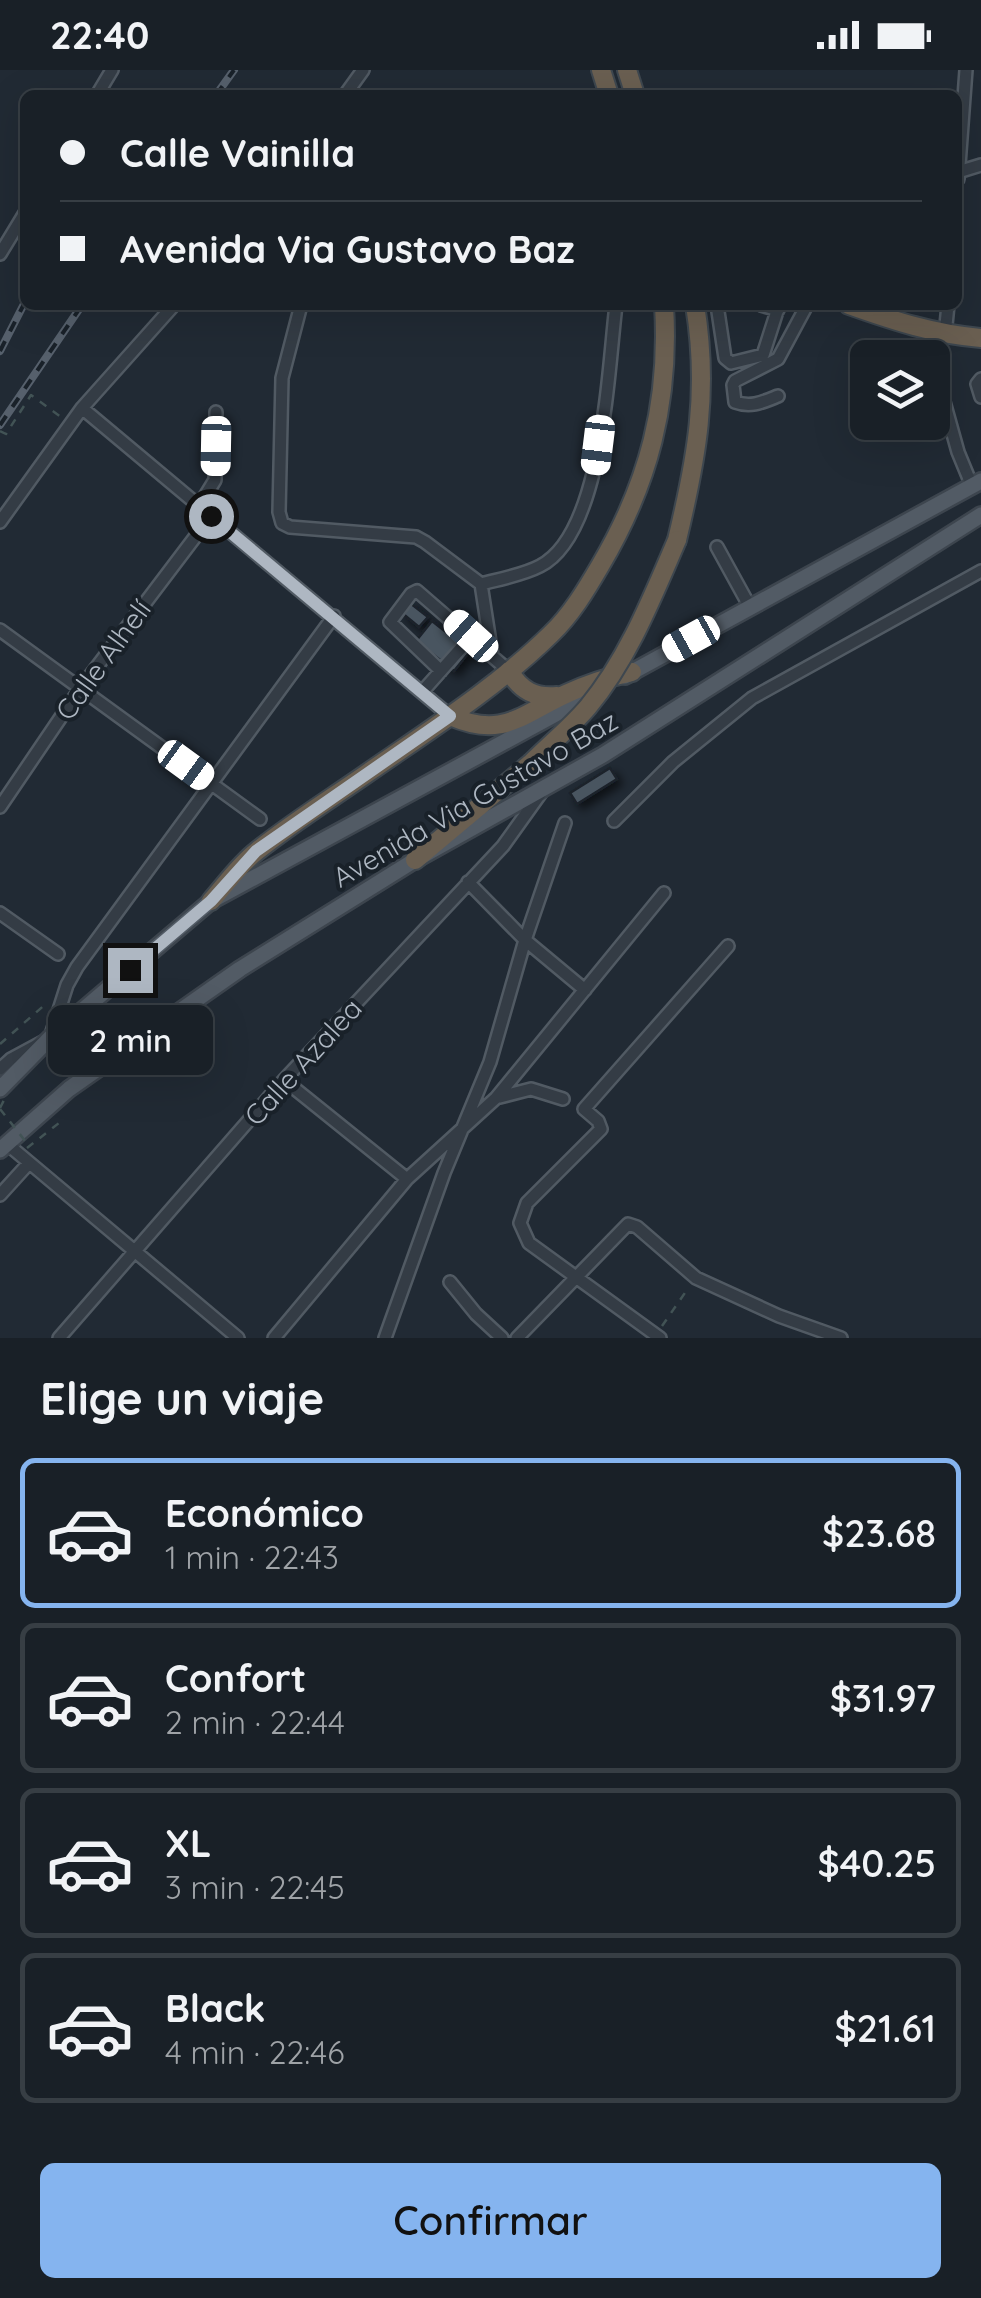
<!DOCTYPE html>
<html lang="es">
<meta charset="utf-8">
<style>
body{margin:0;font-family:Quicksand,sans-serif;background:#22282f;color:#f1f3f6;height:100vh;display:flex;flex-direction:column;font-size:38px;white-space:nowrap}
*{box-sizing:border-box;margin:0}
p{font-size:32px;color:#9fa3a7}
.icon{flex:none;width:55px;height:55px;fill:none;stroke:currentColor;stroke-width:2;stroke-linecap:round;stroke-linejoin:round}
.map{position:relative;height:1268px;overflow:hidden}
.side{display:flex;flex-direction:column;background:#192027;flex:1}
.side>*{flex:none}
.top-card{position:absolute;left:20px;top:20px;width:942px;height:220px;border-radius:15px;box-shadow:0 10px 40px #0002,0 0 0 2px #373e44;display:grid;align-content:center;height:220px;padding:0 40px;background:#192027}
.tools{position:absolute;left:850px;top:270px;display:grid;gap:20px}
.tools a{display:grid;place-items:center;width:100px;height:100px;border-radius:15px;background:#192027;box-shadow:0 10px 40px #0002,0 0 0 2px #373e44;font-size:50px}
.end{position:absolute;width:45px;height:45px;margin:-22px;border:12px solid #aeb7c2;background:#111;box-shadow:0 0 0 5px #111}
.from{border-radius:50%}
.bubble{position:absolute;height:70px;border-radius:15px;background:#192027;box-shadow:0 10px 40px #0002,0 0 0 2px #373e44;font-size:32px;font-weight:600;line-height:70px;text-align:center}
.car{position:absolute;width:30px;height:60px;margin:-30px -15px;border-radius:12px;box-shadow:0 0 8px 2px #0007;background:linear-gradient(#fff 24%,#345 0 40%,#fff 0 76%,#345 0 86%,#fff 0)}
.top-card b{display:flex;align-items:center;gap:35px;height:95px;font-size:38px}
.top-card b+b{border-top:2px solid #373e44}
.top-card i{width:25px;height:25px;background:#f1f3f6}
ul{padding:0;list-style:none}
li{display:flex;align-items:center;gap:30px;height:150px;margin:0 20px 15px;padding:0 20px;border:5px solid #373e44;border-radius:15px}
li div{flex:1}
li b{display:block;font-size:38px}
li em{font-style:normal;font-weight:600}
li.selected{border-color:#85b4ef}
li>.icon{width:90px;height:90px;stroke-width:1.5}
h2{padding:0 40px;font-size:45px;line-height:120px}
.action{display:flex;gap:20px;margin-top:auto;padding:20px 40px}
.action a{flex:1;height:115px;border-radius:15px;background:#85b4ef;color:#111;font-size:40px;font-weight:600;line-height:115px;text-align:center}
.status{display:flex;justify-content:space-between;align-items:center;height:70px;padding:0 50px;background:#192027;direction:ltr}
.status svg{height:28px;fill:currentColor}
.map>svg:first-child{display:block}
.building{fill:#495460;stroke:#1b232b;stroke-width:2.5;filter:url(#shadow)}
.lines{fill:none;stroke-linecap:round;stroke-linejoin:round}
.minor-casing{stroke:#515a63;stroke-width:16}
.major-casing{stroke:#3d454e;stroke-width:20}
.highway-casing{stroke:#3e474f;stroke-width:22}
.path{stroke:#425355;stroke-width:2.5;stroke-dasharray:8 8;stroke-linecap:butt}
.minor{stroke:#343c45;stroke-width:11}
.major{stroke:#525b65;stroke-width:15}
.highway{stroke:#6a5f51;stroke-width:18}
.rail-casing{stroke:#56606c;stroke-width:8}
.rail{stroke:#192129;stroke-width:4;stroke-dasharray:11;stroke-linecap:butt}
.highway-bridge-casing{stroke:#3e474f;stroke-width:22;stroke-linecap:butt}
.path-bridge{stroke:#425355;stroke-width:2.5;stroke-dasharray:8 8;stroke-linecap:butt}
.highway-bridge{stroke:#6a5f51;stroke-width:18}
.route{stroke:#aeb7c2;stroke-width:12}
.labels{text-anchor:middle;stroke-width:8;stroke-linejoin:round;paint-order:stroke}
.street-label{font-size:28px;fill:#aeb7c2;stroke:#192129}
</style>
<div class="status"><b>22:40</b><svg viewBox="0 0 49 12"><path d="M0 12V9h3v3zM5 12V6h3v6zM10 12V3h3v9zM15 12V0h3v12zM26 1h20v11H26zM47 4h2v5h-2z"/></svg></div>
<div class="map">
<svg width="981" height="1268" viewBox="0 0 981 1268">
<defs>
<filter id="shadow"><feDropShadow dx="5" dy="5" stdDeviation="5" flood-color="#0009"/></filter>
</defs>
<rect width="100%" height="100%" fill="#212a34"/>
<path class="building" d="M410,533L428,547L419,557L402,543Z
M432,551L470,581L454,601L416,571Z
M610,698L617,709L577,734L570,723Z"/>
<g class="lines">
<defs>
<path id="minor" d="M97,25L112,0
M345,25L363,0
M958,102L981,95
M958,109L966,0
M0,184L25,143
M301,235L282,308L279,442L282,453L290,457L416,467L425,472L481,514L492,585
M717,235L725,288L731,293L763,285L779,235
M761,235L778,240
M945,265L948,235
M981,309L977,314L981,327
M941,321L958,382L972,416
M778,326C763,332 751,338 735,332L733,315L735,311L778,289L807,235
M82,338L450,646
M199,436L215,410L216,342
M0,452L82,338L174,235
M717,477L750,537
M481,514C500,509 523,505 540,496C603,464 608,299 616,235
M0,560L260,749
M441,601L390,552L411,524L417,521L509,601
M422,622L471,567
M0,737L80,619L211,446
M614,751L673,692L752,628L981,501
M468,812L525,870L585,920
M0,843L58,884
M0,999L11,989L50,968L67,915L77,897L334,546
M284,1010L407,1109
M500,1027L531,1019L563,1029
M6,1073L238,1268
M0,1125L29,1093
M450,1212L476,1244L502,1268
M59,1268L284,1010L503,776L543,720
M274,1268L407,1109L496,1028L664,823
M385,1268L444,1103L490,992L525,870L565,753
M517,1268L628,1154L637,1157L696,1208L779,1246L841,1268
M660,1268L529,1173L520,1153L527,1133L601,1059L598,1051L584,1039L728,876"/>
<path id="major" d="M625,606L981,411
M0,1019L50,968L211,831L600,620
M0,1080L69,1019L240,899L415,790L603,685L981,445"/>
<path id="highway" d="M601,0L609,25
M627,0L635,25
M849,235C894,251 934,264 981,268
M677,470C697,387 709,321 695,235
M509,601C521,621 535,628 557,626
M450,646C503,669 520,645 566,624C587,614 609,607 632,602
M415,790L531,693
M211,831C226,814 239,795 257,781C293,752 332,728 369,702C431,659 497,617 551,564C571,545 586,520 600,496C649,413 670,332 664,235"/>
</defs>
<use href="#minor" class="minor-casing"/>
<use href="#major" class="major-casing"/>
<use href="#highway" class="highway-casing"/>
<path class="path" d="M0,361L6,364L31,325L61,347
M0,974L48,932
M0,1038L4,1030
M27,1078L59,1053L58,1047
M662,1256L689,1217"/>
<use href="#minor" class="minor"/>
<use href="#major" class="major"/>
<use href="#highway" class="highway"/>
<defs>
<path id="rail" d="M216,25L234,0
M0,281L25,232
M0,355L82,235"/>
</defs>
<use href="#rail" class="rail-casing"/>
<use href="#rail" class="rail"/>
<defs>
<path id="highway-bridge" d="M531,693C550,674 571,657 588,637C628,589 652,528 677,470"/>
</defs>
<use href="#highway-bridge" class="highway-bridge-casing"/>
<path class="path-bridge" d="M0,1039L26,1072"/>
<use href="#highway-bridge" class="highway-bridge"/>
</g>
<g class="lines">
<path class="route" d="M130,900L211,831L256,781L450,646L211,446"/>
</g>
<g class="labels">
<g class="street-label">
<text transform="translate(103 590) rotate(-54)" y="10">Calle Alhelí</text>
<text transform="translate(475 729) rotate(-30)" y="10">Avenida Via Gustavo Baz</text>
<text transform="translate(303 992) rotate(-48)" y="10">Calle Azalea</text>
</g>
</g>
</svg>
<div class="tools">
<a><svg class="icon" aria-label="layers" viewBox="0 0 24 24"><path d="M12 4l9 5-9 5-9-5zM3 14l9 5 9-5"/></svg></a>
</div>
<i class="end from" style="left:211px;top:446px"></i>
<i class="end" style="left:130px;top:900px"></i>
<div class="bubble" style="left:48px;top:935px;width:165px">2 min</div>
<i class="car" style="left:598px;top:375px;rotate:187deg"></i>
<i class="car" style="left:216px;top:376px;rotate:181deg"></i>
<i class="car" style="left:471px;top:566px;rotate:312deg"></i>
<i class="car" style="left:691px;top:569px;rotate:241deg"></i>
<i class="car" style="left:186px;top:695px;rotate:126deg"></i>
<div class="top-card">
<b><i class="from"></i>Calle Vainilla</b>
<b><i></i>Avenida Via Gustavo Baz</b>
</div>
</div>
<section class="side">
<h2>Elige un viaje</h2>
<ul>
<li class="selected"><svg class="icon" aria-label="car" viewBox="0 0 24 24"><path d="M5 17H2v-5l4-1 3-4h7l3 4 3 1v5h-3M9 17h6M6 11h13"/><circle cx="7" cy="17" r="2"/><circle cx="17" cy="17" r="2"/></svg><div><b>Económico</b><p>1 min · 22:43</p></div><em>$23.68</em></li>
<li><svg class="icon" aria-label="car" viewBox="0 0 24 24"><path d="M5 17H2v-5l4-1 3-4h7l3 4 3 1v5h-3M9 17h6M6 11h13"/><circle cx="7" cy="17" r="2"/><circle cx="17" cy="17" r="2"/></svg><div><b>Confort</b><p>2 min · 22:44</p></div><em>$31.97</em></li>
<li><svg class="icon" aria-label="car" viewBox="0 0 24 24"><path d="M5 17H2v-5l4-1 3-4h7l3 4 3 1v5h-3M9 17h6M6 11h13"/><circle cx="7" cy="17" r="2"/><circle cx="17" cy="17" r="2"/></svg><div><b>XL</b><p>3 min · 22:45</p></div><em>$40.25</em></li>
<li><svg class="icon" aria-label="car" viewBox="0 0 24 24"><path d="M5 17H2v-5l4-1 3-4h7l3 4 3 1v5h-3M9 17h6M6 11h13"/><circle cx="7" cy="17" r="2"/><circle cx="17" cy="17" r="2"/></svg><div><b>Black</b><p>4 min · 22:46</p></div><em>$21.61</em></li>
</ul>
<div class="action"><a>Confirmar</a></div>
</section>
